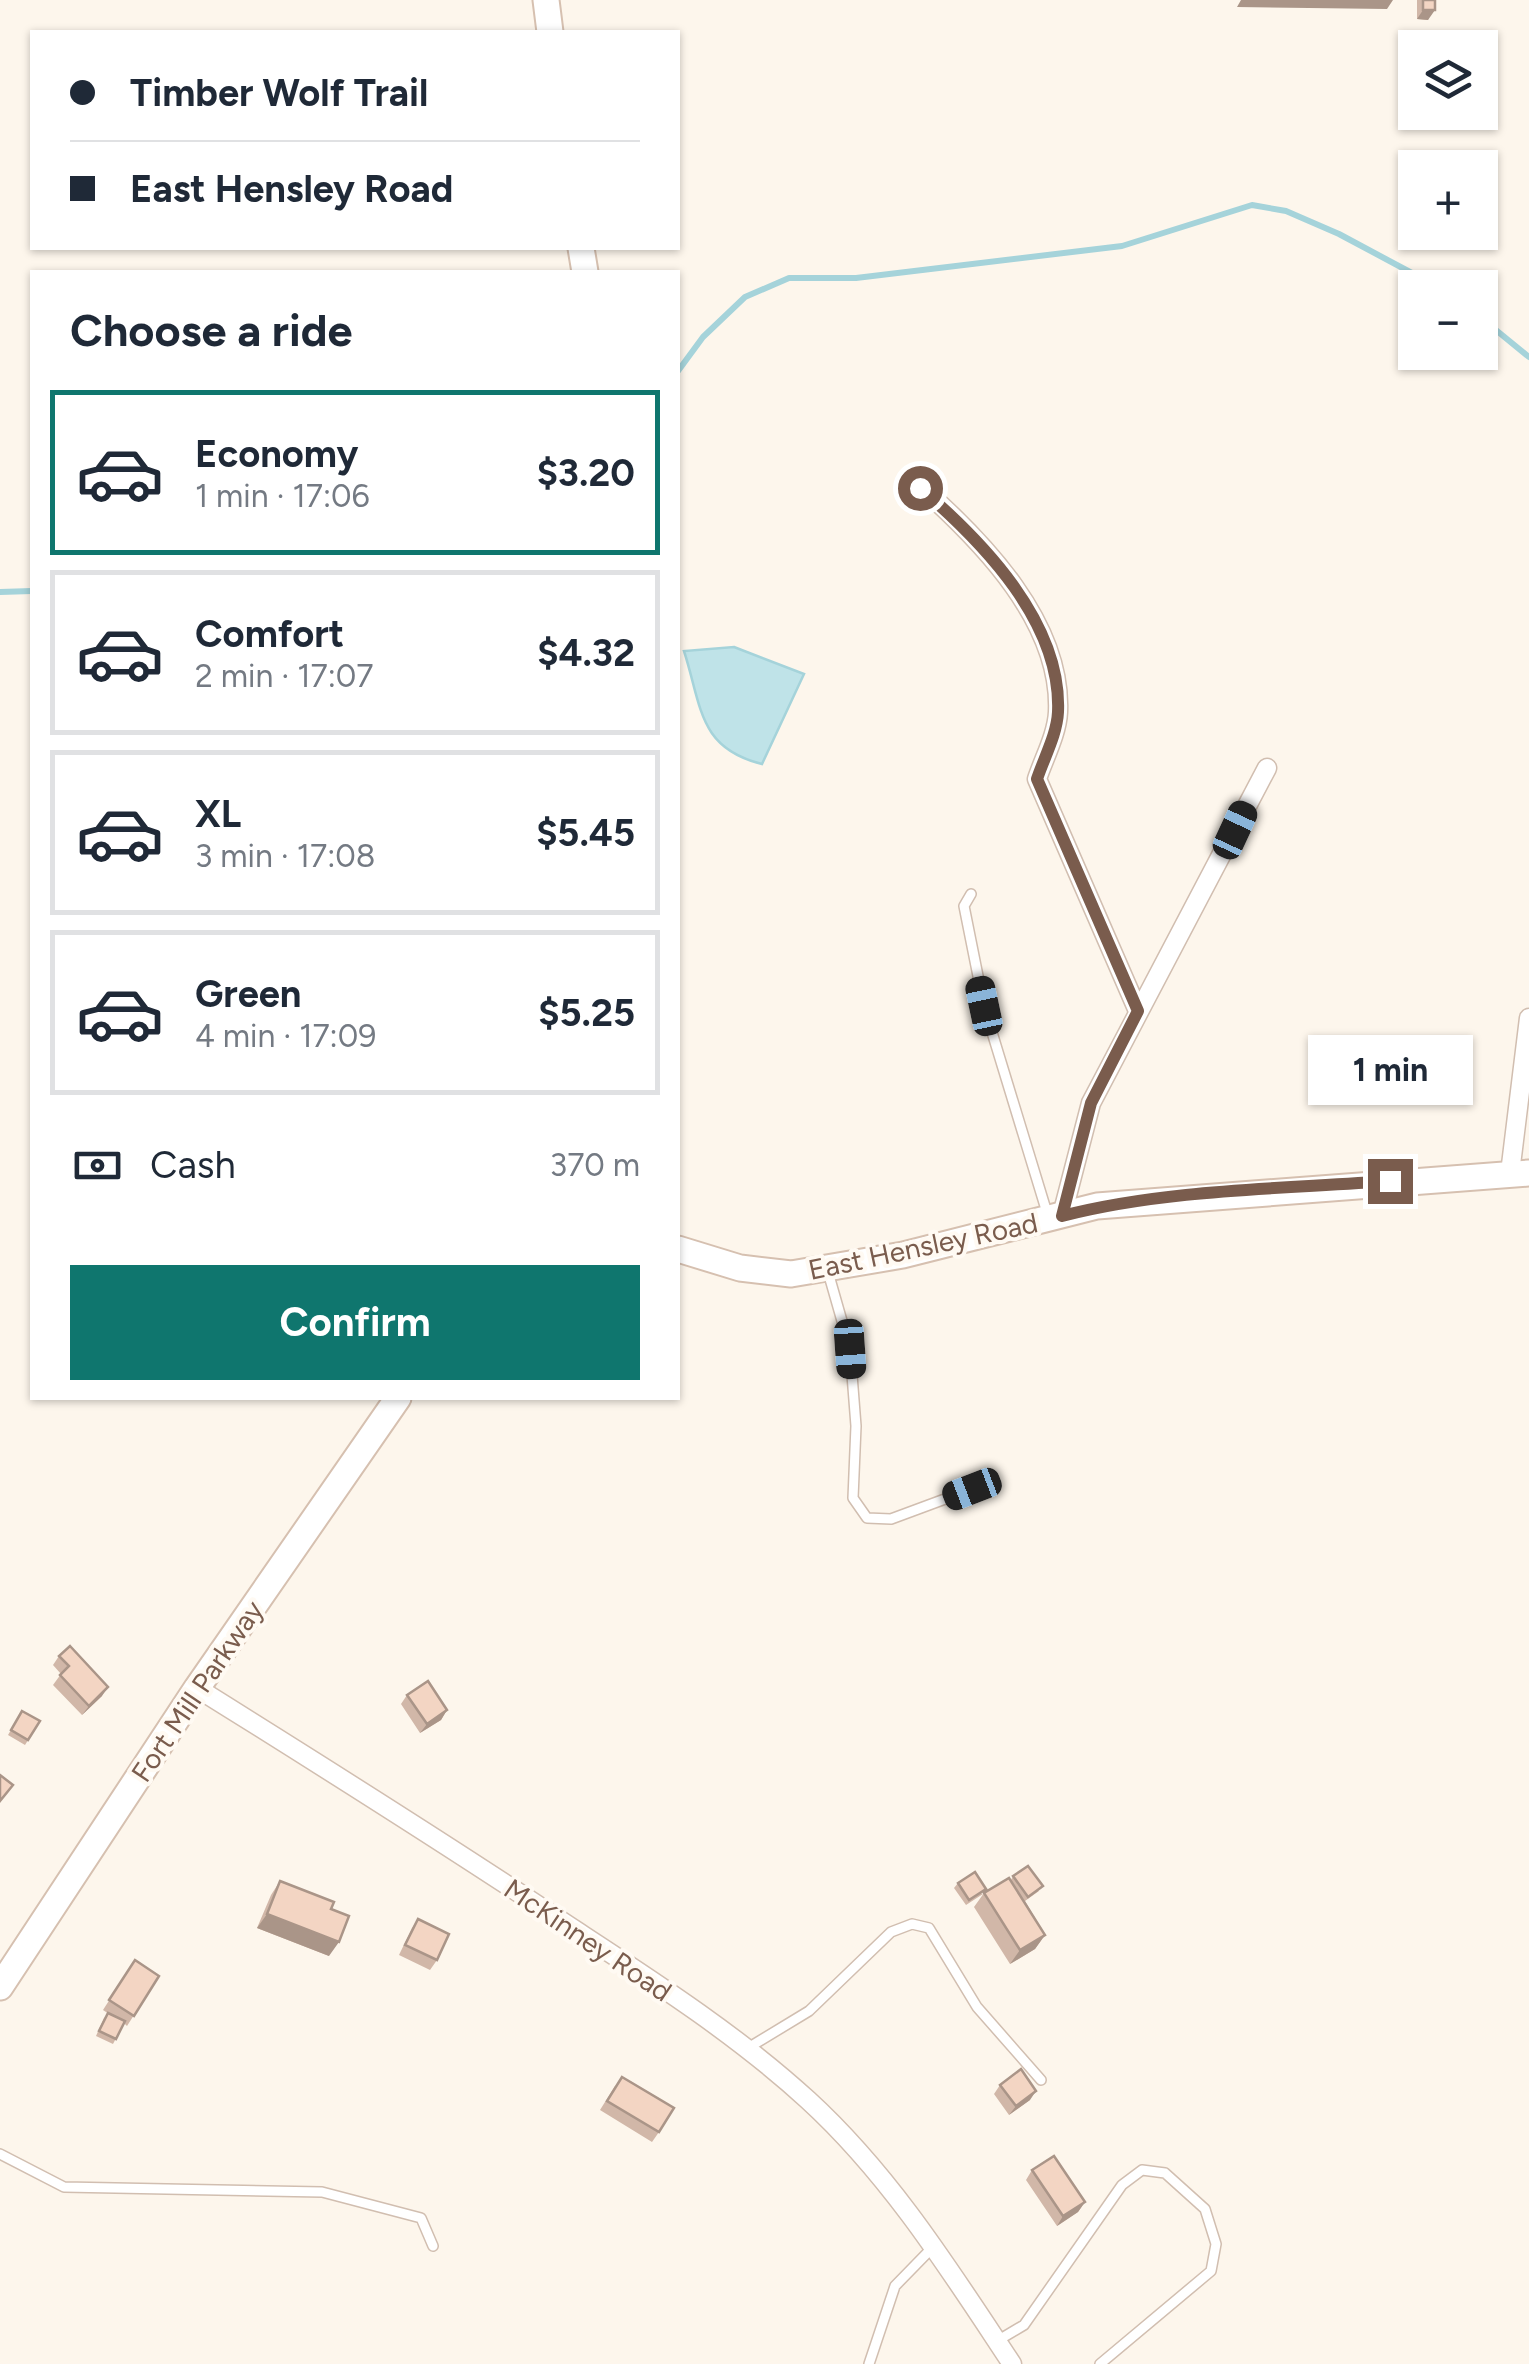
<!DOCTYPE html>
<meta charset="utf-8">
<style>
body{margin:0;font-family:Figtree,sans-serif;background:#f6f6f7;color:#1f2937;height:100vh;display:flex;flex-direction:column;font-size:38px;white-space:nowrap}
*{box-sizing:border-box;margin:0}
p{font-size:32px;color:#747a83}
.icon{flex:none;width:55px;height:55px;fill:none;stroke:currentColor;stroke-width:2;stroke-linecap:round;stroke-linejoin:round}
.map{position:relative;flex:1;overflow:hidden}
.panel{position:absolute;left:30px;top:270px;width:650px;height:1130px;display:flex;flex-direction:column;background:#fff;border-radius:0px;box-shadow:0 2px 8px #0004}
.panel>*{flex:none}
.banner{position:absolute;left:30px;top:30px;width:650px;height:220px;border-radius:0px;box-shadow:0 2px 8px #0004;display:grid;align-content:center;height:220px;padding:0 40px;background:#fff}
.fabs{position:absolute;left:1398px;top:30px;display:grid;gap:20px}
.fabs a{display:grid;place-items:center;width:100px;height:100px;border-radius:0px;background:#fff;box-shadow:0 2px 8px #0004;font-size:50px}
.end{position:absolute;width:45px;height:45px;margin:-22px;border:12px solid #7a5c4d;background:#fff;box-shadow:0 0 0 5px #fff}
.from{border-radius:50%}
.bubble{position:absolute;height:70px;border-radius:0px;background:#fff;box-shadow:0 2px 8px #0004;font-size:32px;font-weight:700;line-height:70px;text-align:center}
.car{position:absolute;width:30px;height:60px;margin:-30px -15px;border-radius:12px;box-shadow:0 0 8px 2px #0007;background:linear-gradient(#222 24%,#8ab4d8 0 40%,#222 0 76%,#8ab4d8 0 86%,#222 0)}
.banner b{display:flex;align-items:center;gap:35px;height:95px;font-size:38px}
.banner b+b{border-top:2px solid #e0e1e3}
.banner i{width:25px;height:25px;background:#1f2937}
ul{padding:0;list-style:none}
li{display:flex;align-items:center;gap:30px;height:165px;margin:0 20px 15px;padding:0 20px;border:5px solid #e0e1e3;border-radius:0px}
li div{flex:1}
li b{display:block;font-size:38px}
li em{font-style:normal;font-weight:700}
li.active{border-color:#0f766e}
li>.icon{width:90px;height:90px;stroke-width:1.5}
h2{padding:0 40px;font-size:45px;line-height:120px}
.pay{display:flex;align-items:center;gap:25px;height:110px;padding:0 40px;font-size:38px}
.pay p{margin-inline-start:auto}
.cta{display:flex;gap:20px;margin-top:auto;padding:20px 40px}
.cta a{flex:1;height:115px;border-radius:0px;background:#0f766e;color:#fff;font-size:40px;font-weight:700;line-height:115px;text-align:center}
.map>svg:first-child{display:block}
.water{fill:#bfe3e8;stroke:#a5d3da;stroke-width:2.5}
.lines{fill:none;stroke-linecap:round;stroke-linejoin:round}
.stream{stroke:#a5d3da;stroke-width:6}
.service-casing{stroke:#d1beb0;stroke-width:12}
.minor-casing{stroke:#d1beb0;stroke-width:21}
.secondary-casing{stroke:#d6c0b0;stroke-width:29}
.service{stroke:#fff;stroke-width:9}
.minor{stroke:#fff;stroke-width:18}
.secondary{stroke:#fff;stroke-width:25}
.wall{fill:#d1b7a8}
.shaded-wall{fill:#aa9588}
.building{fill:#f3d5c3;stroke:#aa9588;stroke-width:2.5}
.route{stroke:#7a5c4d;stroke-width:12}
.labels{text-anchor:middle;stroke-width:8;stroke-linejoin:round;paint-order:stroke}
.street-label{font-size:28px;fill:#7a5c4d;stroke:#fffaf3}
</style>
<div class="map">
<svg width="1529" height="2364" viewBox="0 0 1529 2364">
<rect width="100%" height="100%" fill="#fdf6ec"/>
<path class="water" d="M734,647L804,674L762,764C698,748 702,707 684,651Z"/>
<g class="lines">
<path class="stream" d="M1480,317L1529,357
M678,371L703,337L745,297L789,278H856L1122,246L1252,205L1286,211L1339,234L1440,288
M0,592L32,591"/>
<defs>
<path id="service" d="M971,894L964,906L984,1006L1048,1216
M828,1272L850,1349L856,1426L853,1498L867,1518L891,1519L972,1489
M748,2048L809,2011L891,1932L912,1924L929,1928L977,2007L1041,2080
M0,2154L64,2187L322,2192L421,2218L433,2246
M997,2341L1024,2325L1122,2185L1142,2170L1165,2173L1205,2209L1216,2244L1211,2271L1100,2364
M869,2364L895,2286L934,2246"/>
<path id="minor" d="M921,487C983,542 1062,623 1058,712C1057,734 1044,758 1037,779L1138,1011
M1510,1173L1529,1018
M1062,1215L1091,1103L1267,768
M197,1688C322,1766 446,1844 569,1926C650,1979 736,2034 808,2100C891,2176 951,2272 1012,2364"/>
<path id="secondary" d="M546,0L550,32
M581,248L585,272
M678,1249L740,1268L791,1274L903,1255L1097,1206L1529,1173
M0,1987L197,1688L398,1398"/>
</defs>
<use href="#service" class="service-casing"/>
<use href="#minor" class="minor-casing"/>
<use href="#secondary" class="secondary-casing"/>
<use href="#service" class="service"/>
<use href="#minor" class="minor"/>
<use href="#secondary" class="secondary"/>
</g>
<path class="wall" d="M1417,0H1435L1428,20L1417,19Z
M59,1656L102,1696L82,1715L53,1685L61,1674L53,1665Z
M407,1695L447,1710L441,1720L420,1733L401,1704Z
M22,1711L40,1721L25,1745L8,1735Z
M1013,1876L1039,1891L1025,1901L1045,1935L1035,1949L1010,1964L974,1907L984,1893L1011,1880Z
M280,1881L331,1909L329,1956L257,1928L271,1895Z
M958,1883L983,1894L966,1905L954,1888Z
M418,1919L437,1960L430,1970L399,1955L412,1928Z
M135,1960L159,1976L127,2026L124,2023L113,2044L96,2036L104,2018L109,2014L103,2010Z
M1000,2085L1030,2100L1009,2115L994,2094Z
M615,2086L659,2132L652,2142L600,2110Z
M1032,2170L1085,2202L1078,2212L1057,2226L1026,2180Z"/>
<path class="shaded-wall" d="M1241,0H1393L1387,9L1237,7Z
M1423,10H1435L1428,20L1417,19Z
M108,1687L102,1696L82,1715L89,1706Z
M447,1710L441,1720L420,1733L427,1724Z
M267,1914L339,1942L329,1956L257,1928Z
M1045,1935L1035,1949L1010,1964L1020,1950Z
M1036,2091L1030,2100L1009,2115L1016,2106Z
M1085,2202L1078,2212L1057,2226L1063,2216Z"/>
<path class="building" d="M1423,0H1435V10H1423Z
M70,1646L108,1687L89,1706L60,1675L69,1666L59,1656Z
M428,1681L447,1710L427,1724L407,1695Z
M22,1711L40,1721L28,1740L11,1730Z
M0,1775L13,1785L0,1801Z
M1028,1866L1043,1886L1028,1897L1013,1876Z
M975,1872L986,1889L969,1900L958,1883Z
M1009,1878L1045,1935L1020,1950L984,1893Z
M280,1881L334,1902L331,1909L349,1916L339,1942L267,1914Z
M418,1919L449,1934L437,1960L405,1945Z
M135,1960L159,1976L134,2016L109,2000Z
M108,2013L125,2021L116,2039L99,2031Z
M1021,2069L1036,2091L1016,2106L1000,2085Z
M622,2077L674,2108L659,2132L607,2101Z
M1054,2156L1085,2202L1063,2216L1032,2170Z"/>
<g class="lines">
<path class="route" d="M920,488C983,542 1062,623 1058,712C1057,734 1044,758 1037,779L1138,1011L1091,1103L1062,1216C1167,1189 1282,1189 1390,1181"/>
</g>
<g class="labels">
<g class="street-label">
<text transform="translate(923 1246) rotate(-12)" y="10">East Hensley Road</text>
<text transform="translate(197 1691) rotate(-56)" y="10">Fort Mill Parkway</text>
<text transform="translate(588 1940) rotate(34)" y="10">McKinney Road</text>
</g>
</g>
</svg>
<div class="fabs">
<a><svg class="icon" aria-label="layers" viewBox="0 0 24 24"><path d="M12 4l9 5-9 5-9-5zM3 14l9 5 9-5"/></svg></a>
<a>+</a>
<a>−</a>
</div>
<i class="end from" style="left:920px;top:488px"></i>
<i class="end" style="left:1390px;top:1181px"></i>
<div class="bubble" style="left:1308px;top:1035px;width:165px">1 min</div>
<i class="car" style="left:1235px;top:830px;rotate:25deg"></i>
<i class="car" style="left:984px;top:1006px;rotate:348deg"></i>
<i class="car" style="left:850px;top:1349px;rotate:176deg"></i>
<i class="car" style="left:972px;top:1489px;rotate:249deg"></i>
<div class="banner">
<b><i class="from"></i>Timber Wolf Trail</b>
<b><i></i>East Hensley Road</b>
</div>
<section class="panel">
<h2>Choose a ride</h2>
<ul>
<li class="active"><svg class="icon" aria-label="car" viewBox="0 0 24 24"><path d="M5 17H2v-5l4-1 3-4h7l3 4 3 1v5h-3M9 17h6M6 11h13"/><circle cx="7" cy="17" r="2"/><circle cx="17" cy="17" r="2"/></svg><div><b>Economy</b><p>1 min · 17:06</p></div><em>$3.20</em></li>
<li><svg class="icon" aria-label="car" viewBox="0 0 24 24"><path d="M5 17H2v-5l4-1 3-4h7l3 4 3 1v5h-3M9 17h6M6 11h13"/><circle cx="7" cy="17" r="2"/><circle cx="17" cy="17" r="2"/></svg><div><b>Comfort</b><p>2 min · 17:07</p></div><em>$4.32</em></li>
<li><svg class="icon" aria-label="car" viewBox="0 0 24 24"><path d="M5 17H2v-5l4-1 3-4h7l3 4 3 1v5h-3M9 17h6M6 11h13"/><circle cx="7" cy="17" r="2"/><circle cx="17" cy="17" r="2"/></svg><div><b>XL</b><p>3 min · 17:08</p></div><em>$5.45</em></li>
<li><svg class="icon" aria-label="car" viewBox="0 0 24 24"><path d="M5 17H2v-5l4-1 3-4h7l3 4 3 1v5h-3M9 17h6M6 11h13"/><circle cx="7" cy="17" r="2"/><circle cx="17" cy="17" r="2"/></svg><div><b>Green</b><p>4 min · 17:09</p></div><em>$5.25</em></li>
</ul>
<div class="pay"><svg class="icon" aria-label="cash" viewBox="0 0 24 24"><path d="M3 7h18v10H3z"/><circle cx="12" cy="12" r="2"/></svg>Cash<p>370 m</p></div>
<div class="cta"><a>Confirm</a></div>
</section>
</div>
